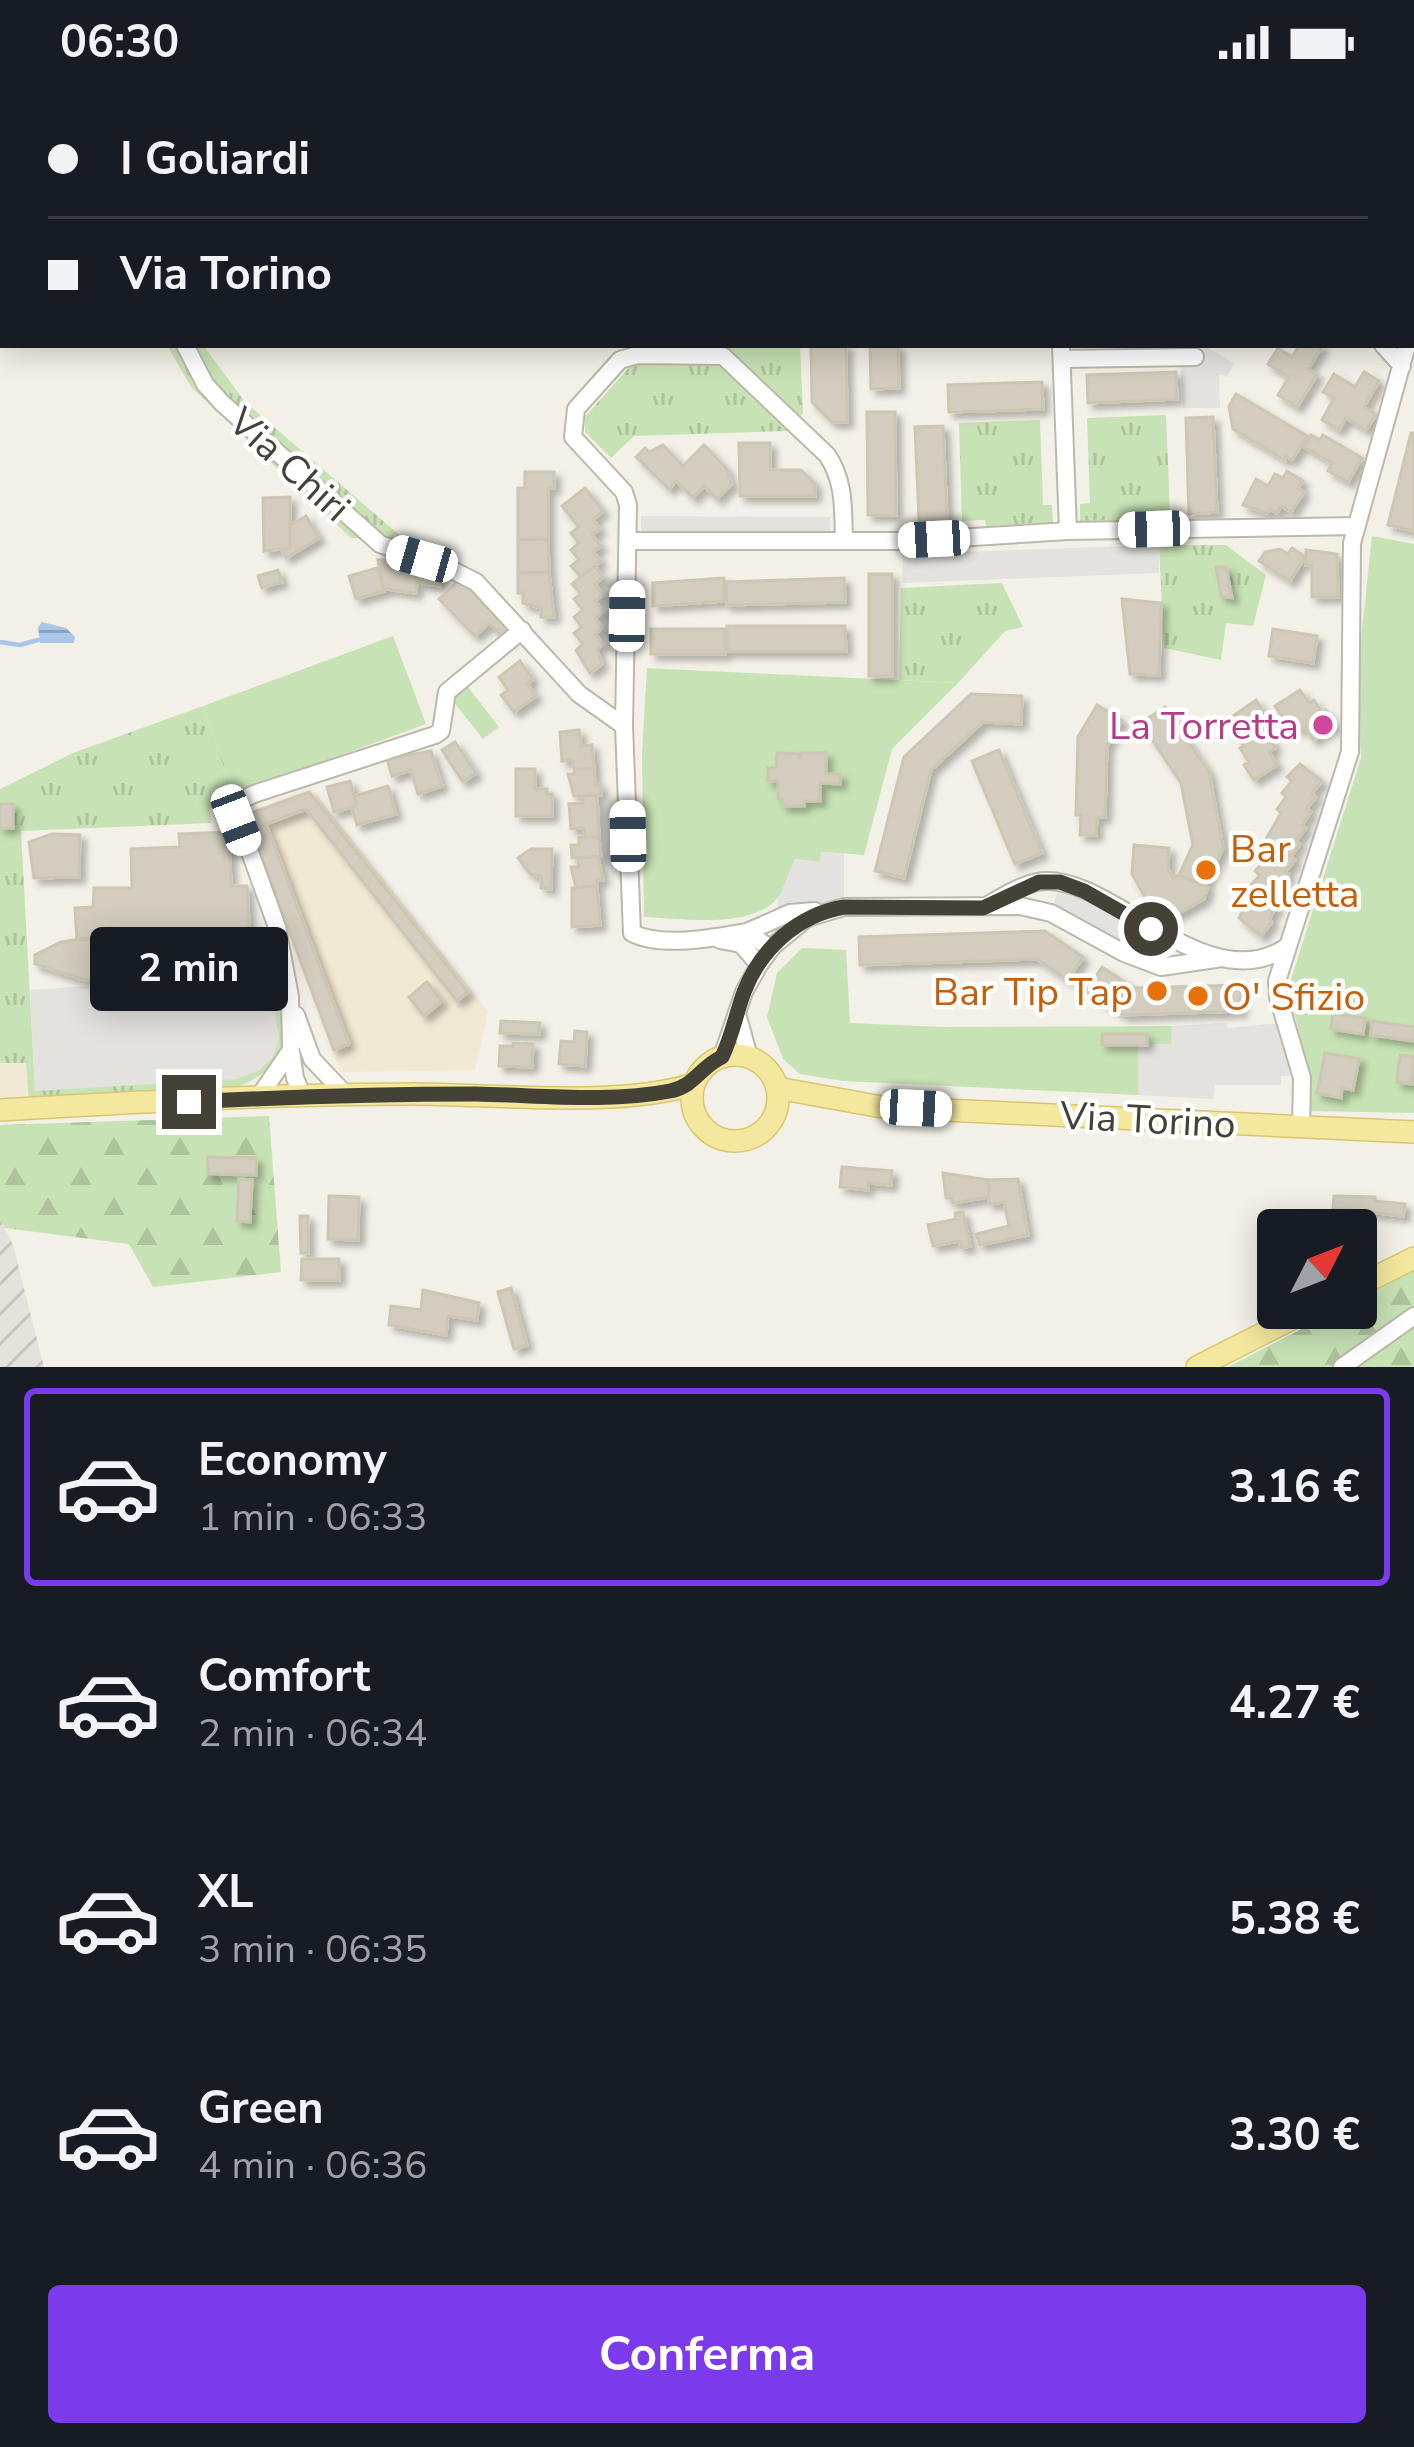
<!DOCTYPE html>
<html lang="it">
<meta charset="utf-8">
<style>
body{margin:0;font-family:"Nunito Sans",sans-serif;background:#242831;color:#f1f3f6;height:100vh;display:flex;flex-direction:column;font-size:45px;white-space:nowrap}
*{box-sizing:border-box;margin:0}
p{font-size:39px;color:#9ea1a6}
.icon{flex:none;width:66px;height:66px;fill:none;stroke:currentColor;stroke-width:2;stroke-linecap:round;stroke-linejoin:round}
.map{position:relative;height:1283px;overflow:hidden}
.drawer{display:flex;flex-direction:column;background:#171b24;flex:1}
.drawer>*{flex:none}
.banner{position:absolute;left:0px;top:0px;width:1416px;height:264px;box-shadow:0 6px 30px #0003;display:grid;align-content:center;height:264px;padding:0 48px;background:#171b24}
.needle{width:78px;rotate:48deg}
.buttons{position:absolute;left:1257px;top:1125px;display:grid;gap:24px}
.buttons a{display:grid;place-items:center;width:120px;height:120px;border-radius:12px;background:#171b24;box-shadow:0 6px 30px #0003;font-size:60px}
.end{position:absolute;width:54px;height:54px;margin:-27px;border:15px solid #444137;background:#fff;box-shadow:0 0 0 6px #fff}
.from{border-radius:50%}
.bubble{position:absolute;height:84px;border-radius:12px;background:#171b24;box-shadow:0 6px 30px #0003;font-size:39px;font-weight:700;line-height:84px;text-align:center}
.car{position:absolute;width:36px;height:72px;margin:-36px -18px;border-radius:15px;box-shadow:0 0 9px 3px #0007;background:linear-gradient(#fff 24%,#345 0 40%,#fff 0 76%,#345 0 86%,#fff 0)}
.banner b{display:flex;align-items:center;gap:42px;height:114px;font-size:45px}
.banner b+b{border-top:3px solid #363941}
.banner i{width:30px;height:30px;background:#f1f3f6}
ul{padding:21px 0 0;list-style:none}
li{display:flex;align-items:center;gap:36px;height:198px;margin:0 24px 18px;padding:0 24px;border:6px solid transparent;border-radius:12px}
li div{flex:1}
li b{display:block;font-size:45px}
li em{font-style:normal;font-weight:700}
li.selected{border-color:#7c3aed}
li>.icon{width:108px;height:108px;stroke-width:1.5}
.primary-button{display:flex;gap:24px;margin-top:auto;padding:24px 48px}
.primary-button a{flex:1;height:138px;border-radius:12px;background:#7c3aed;color:#fff;font-size:48px;font-weight:700;line-height:138px;text-align:center}
.status{display:flex;justify-content:space-between;align-items:center;height:84px;padding:0 60px;background:#171b24;direction:ltr}
.status svg{height:33px;fill:currentColor}
.map>svg:first-child{display:block}
.commercial{fill:#f2e9d4}
.industrial{fill:url(#industrial-furrows)}
.grass{fill:url(#grass-tufts)}
.forest{fill:url(#forest-firs)}
.green{fill:#c7e2b4}
.parking{fill:#e3e2df}
.water{fill:url(#water-rules)}
.lines{fill:none;stroke-linecap:round;stroke-linejoin:round}
.stream{stroke:#a9c6e9;stroke-width:4.5}
.building{fill:#d2cdbe;stroke:#ccc6b2;stroke-width:3;filter:url(#shadow)}
.minor-casing{stroke:#bcb9ab;stroke-width:20}
.major-casing{stroke:#d8c76f;stroke-width:24}
.minor{stroke:#fff;stroke-width:16}
.major{stroke:#f4e89e;stroke-width:21}
.rail-casing{stroke:#969696;stroke-width:9}
.rail{stroke:#fff;stroke-width:4.5;stroke-dasharray:14;stroke-linecap:butt}
.route{stroke:#444137;stroke-width:15}
.hotel-dot{fill:#d1479c;stroke:#fff;stroke-width:4.5}
.food-dot{fill:#e8710a;stroke:#fff;stroke-width:4.5}
.labels{text-anchor:middle;stroke-width:9;stroke-linejoin:round;paint-order:stroke}
.street-label{font-size:39px;fill:#444137;stroke:#fff}
.hotel-label{font-size:39px;fill:#b23c85;stroke:#fff;text-anchor:end}
.food-label{font-size:39px;fill:#c56008;stroke:#fff;text-anchor:start}
</style>
<div class="status"><b>06:30</b><svg viewBox="0 0 49 12"><path d="M0 12V9h3v3zM5 12V6h3v6zM10 12V3h3v9zM15 12V0h3v12zM26 1h20v11H26zM47 4h2v5h-2z"/></svg></div>
<div class="map">
<svg width="1414" height="1283" viewBox="0 0 1414 1283">
<defs>
<pattern id="industrial-furrows" width="10" height="10" patternUnits="userSpaceOnUse" patternTransform="scale(3)"><rect width="10" height="10" fill="#e4e2dc"/><path d="M-1 1l2-2M0 10L10 0M9 11l2-2" fill="none" stroke="#c5c3bd"/></pattern>
<pattern id="grass-tufts" width="24" height="20" patternUnits="userSpaceOnUse" patternTransform="scale(3)"><rect width="24" height="20" fill="#c7e2b4"/><path d="M3 7l-1-3M5 7V3M7 7l1-3M15 17l-1-3M17 17v-4M19 17l1-3" fill="none" stroke="#acc39b"/></pattern>
<pattern id="forest-firs" width="22" height="20" patternUnits="userSpaceOnUse" patternTransform="scale(3)"><rect width="22" height="20" fill="#c7e2b4"/><path d="M5 1l3.5 6h-7zM16 11l3.5 6h-7z" fill="#acc39b"/></pattern>
<pattern id="water-rules" width="6" height="5" patternUnits="userSpaceOnUse" patternTransform="scale(3)"><rect width="6" height="5" fill="#a9c6e9"/><path d="M0 2.5h6" fill="none" stroke="#8ba2be"/></pattern>
<filter id="shadow"><feDropShadow dx="5.5" dy="5.5" stdDeviation="3" flood-color="#0004"/></filter>
</defs>
<rect width="100%" height="100%" fill="#f2f0e7"/>
<path class="commercial" d="M310,703L488,927L475,986L340,988L243,730Z
M0,978L26,979L29,1018L0,1020Z"/>
<path class="industrial" d="M0,1134L13,1161L44,1283H0Z"/>
<path class="grass" d="M167,261H182L185,267L203,261L245,318L404,455L351,454L191,303Z
M649,261H800L803,329L787,347L634,352L611,374L585,348V333Z
M1166,331L1170,430L1147,431L1146,435L1080,437V420L1090,419L1087,334Z
M1040,336L1043,421H1052L1053,438L986,442L985,436L962,437L959,339Z
M1159,461H1226L1266,491L1253,542L1226,539L1221,576L1164,564Z
M1002,499L1023,543L1005,547L958,599L899,596L901,504Z
M203,622L235,710L210,725L211,739L21,747L35,1006L266,928L270,919L279,921C296,971 269,992 225,1008L29,1018L26,979H0V705L73,669Z"/>
<path class="forest" d="M269,1032L281,1188L153,1203L129,1160L5,1144L0,1134V1041Z
M1414,1187V1283H1228L1342,1224H1356V1217Z"/>
<path class="green" d="M1372,452L1414,460V1029L1308,1027L1310,992L1288,905L1361,674L1357,594Z
M393,552L426,640L235,710L203,622Z
M647,584L958,599L892,665L864,771L822,768L820,778L795,775C789,788 785,808 774,818C744,845 682,834 644,833L642,669Z
M468,603L499,643L483,655L452,616Z
M802,864L846,866L850,939L942,943L1172,942V960L1138,961V1011L843,997L800,990L783,975L767,933L777,889Z"/>
<path class="parking" d="M1179,261L1208,264L1234,279L1227,293L1219,290L1220,324H1183Z
M641,432L830,433V448L641,447Z
M1159,461V489L902,499L903,470Z
M821,768L844,769V823L778,834V815L795,775L820,778Z
M1060,798L1151,845L1136,875L1051,829Z
M261,890L270,919L266,927L275,928L279,955L273,973L258,987L237,995L35,1007L30,906Z
M1226,939L1228,944L1279,939L1290,992H1281V1001H1215L1213,1015L1138,1011V961L1171,960L1172,942Z"/>
<path class="water" d="M42,538L66,544L75,553L74,559H40L38,543Z"/>
<g class="lines">
<path class="stream" d="M0,558L20,561L38,556"/>
</g>
<path class="building" d="M811,261H846L847,338H832L812,318Z
M870,261H898L899,304L871,305Z
M1299,261H1323L1308,285L1317,291L1297,323L1278,311L1289,293L1268,280L1278,264L1292,273Z
M1176,288L1177,315L1088,319L1087,291Z
M1364,288L1379,297L1364,323L1376,330L1366,346L1346,334L1339,346L1322,336L1334,314L1323,308L1334,290L1355,303Z
M1042,298L1043,325L949,328L948,301Z
M1236,310L1307,352L1292,376L1286,372L1285,376L1233,345L1229,322Z
M867,328H895L896,431H868Z
M1213,333L1217,428L1189,430L1186,334Z
M943,342L947,435L919,436L915,343Z
M1411,349H1414V447L1388,441Z
M1311,351L1320,356L1323,351L1362,374L1348,398L1328,387L1332,379L1304,363Z
M739,359H770V386H801L815,400V412H740Z
M663,361L683,382L704,361L726,384L732,400L717,415L704,402L693,414L676,397L669,405L636,373L645,364L649,368Z
M1287,387L1303,397L1298,404L1304,408L1291,428L1281,422L1277,429L1270,425L1267,429L1243,421L1256,395L1268,402L1275,390L1283,394Z
M525,388H554V404H548V455L518,456V404H525Z
M585,404L603,427L593,436L600,445L592,451L601,462L593,468L601,477L581,493L571,482L579,476L571,466L579,459L571,449L579,443L562,422Z
M290,413V464L264,467L263,414Z
M306,432L319,454L286,474L282,467L290,464V441Z
M548,455L549,488L518,489V456Z
M1292,464L1305,473L1290,497L1259,477L1265,468L1280,465L1288,470Z
M1306,466L1337,470L1338,513H1312V481H1306Z
M378,476H385L384,481L442,489L440,502L417,499L416,509L384,505Z
M595,482L603,493L595,500L603,511L595,517L603,527L595,534L602,544L595,550L603,560L597,566L602,580L590,589L576,566L583,560L574,549L582,543L574,533L583,526L574,515L581,510L572,500Z
M1216,483H1226L1232,514L1221,512Z
M377,484L384,507L356,515L349,492Z
M278,486L282,498L262,504L258,492Z
M549,488L554,533H541V524L523,519V509H518V489Z
M869,490H892V592H869Z
M724,494V517L653,522V499Z
M844,494L845,518L727,521L726,498Z
M459,496L469,505L472,502L516,548L507,557L489,539L475,552L439,515Z
M1122,515L1161,519L1159,591L1130,590Z
M727,542H845L846,567H727Z
M651,545H725V570H651Z
M1273,545L1317,552L1313,579L1269,572Z
M520,577L533,595L527,600L536,612L514,628L501,611L508,606L499,593Z
M1300,606L1309,619L1314,616L1322,629L1326,626L1336,642L1313,656L1305,643L1299,646L1292,635L1286,639L1275,622Z
M971,610L1022,612L1021,640L983,638L931,686L904,794L875,787L904,673Z
M1256,616L1267,633L1262,636L1275,664L1269,668L1277,681L1254,696L1244,681L1249,678L1240,664L1244,662L1236,649L1241,646L1233,632Z
M1097,621L1122,636L1107,662L1105,733H1097L1096,751H1080L1081,731H1076L1078,653Z
M1165,623L1209,688L1223,764L1205,802L1179,791L1193,761L1181,699L1141,639Z
M579,646L581,662L592,661L594,684L574,685L572,676L562,677L560,648Z
M455,658L476,689L463,698L442,666Z
M999,666L1042,769L1015,780L972,677Z
M431,667L442,702L418,710L411,686L392,692L387,675Z
M777,669L800,670V674L801,669H826V690H840V700L820,699V717H804V722H783V715H778V697H768V684H776Z
M1300,680L1322,697L1312,709L1316,713L1307,724L1311,728L1302,741L1306,744L1296,757L1300,760L1291,772L1295,776L1285,788L1289,790L1279,803L1283,807L1273,819L1277,822L1269,835L1272,838L1261,852L1239,834L1254,807L1249,803L1260,791L1255,787L1265,776L1261,772L1270,759L1266,755L1281,729L1277,725L1286,713L1282,709L1292,697L1287,693Z
M594,684L595,701L601,700V711L574,712L568,690H575L574,685Z
M516,685H535V705H547V710H552V732H516Z
M350,697L357,722L334,728L327,703Z
M388,702L396,730L357,741L352,723L357,722L354,712Z
M309,708L468,908L457,917L306,725L266,740L349,960L334,966L246,731Z
M597,711L599,753H585L584,744L571,745L569,720L583,719V712Z
M0,720H13V744H0Z
M229,748L231,802H247L250,855H256L257,883L136,885L132,861L123,856H77L75,824L93,823L94,804H132L131,765L180,763L179,750Z
M52,750L80,751L79,793L34,794L29,758Z
M579,753H599L601,772L572,774L571,761H579Z
M1134,761L1169,764L1168,785L1173,794L1179,791L1208,804L1204,815L1160,840L1132,790Z
M531,765H552L551,805L541,804V792L531,791L518,774Z
M598,773L603,796L596,797L597,802L576,804L571,783H579L578,774Z
M597,802L600,841L572,843V804Z
M1045,847L1083,873L1068,896L1037,875L860,881L859,853Z
M88,854L123,856L132,861L136,885L120,893L84,896L35,880V871L61,858Z
M1102,883L1134,904L1240,901L1241,927L1123,931L1086,907Z
M427,898L442,917L424,932L409,913Z
M1333,930L1365,934L1363,950L1331,945Z
M501,937L540,939L539,950L500,949Z
M1372,937L1414,943V957L1371,951Z
M575,947L587,948L585,982L559,980L561,957L574,958Z
M1102,950H1147V961H1102Z
M513,959L533,960L532,983L499,982L500,962H513Z
M1325,969L1359,975L1353,1006L1342,1004L1341,1014L1317,1009Z
M1400,971L1414,973L1412,1000L1397,998Z
M208,1073L256,1074V1091L208,1090Z
M842,1083L892,1087L891,1101L868,1099V1106L840,1103Z
M943,1089L988,1096L989,1113L953,1119L952,1114H946Z
M239,1095L252,1096L250,1138L237,1137Z
M1018,1095L1028,1151L980,1161L976,1150L1009,1142L1004,1118L989,1120L988,1096Z
M329,1112L359,1113L358,1156L328,1155Z
M1334,1112L1375,1113V1117L1405,1120L1403,1132L1333,1124Z
M963,1128L970,1162L961,1164L959,1157L933,1162L928,1141L956,1135L955,1129Z
M300,1132H308V1169H301Z
M302,1175H339V1196H301Z
M511,1204L527,1261L514,1265L498,1208Z
M423,1206L479,1219L477,1236L448,1232L446,1251L389,1241L391,1222L421,1226Z"/>
<g class="lines">
<defs>
<path id="minor" d="M752,3L755,0
M1413,241L1414,237
M185,261L205,300L222,319L380,460L446,483L476,498L579,610L624,642
M1061,261L1068,447
M1383,261L1402,282
M1062,275L1195,273
M628,457H909L1068,447L1357,442
M986,822C1002,813 1019,802 1037,798C1107,784 1206,920 1288,862
M747,848L790,829L815,827
M720,856L741,860L759,881
M771,865L747,848C714,854 662,864 632,849L624,642L628,421L624,408L573,353L576,325L620,276L637,271L723,272L827,371C845,397 843,426 844,456
M296,931L312,975L345,1010
M738,933L749,973
M291,967L295,994L303,1012
M722,973L744,908L759,881L773,862L807,834L844,823L1020,822L1051,829L1124,869L1161,883L1222,874
M258,1014L291,966L290,913L277,843L234,724L239,717L254,710L435,651L441,647L447,608L522,546
M1301,1043L1302,994L1278,913L1277,897L1350,668L1352,459L1407,261
M1342,1283L1414,1232"/>
<path id="major" d="M692 1014a43 43 0 1 1 86 0a43 43 0 1 1-86 0Z
M777,1004L882,1023L1414,1048
M0,1026C137,1018 275,1010 412,1010C494,1010 619,1024 694,1000
M1356,1203L1414,1174
M1197,1283L1313,1224"/>
</defs>
<use href="#minor" class="minor-casing"/>
<use href="#major" class="major-casing"/>
<use href="#minor" class="minor"/>
<use href="#major" class="major"/>
<defs>
<path id="rail" d="M0,1L3,0"/>
</defs>
<use href="#rail" class="rail-casing"/>
<use href="#rail" class="rail"/>
</g>
<g class="lines">
<path class="route" d="M189,1018C285,1013 380,1010 476,1010C539,1011 608,1019 670,1007C695,1002 700,983 722,973C732,952 736,930 744,908C761,864 798,831 844,823L983,824L1039,798H1060L1084,807L1151,845"/>
</g>
<circle class="hotel-dot" cx="1323" cy="641" r="12"/>
<g class="food-dot">
<circle cx="1206" cy="786" r="12"/>
<circle cx="1157" cy="907" r="12"/>
<circle cx="1198" cy="912" r="12"/>
</g>
<g class="labels">
<g class="street-label">
<text transform="translate(290 380) rotate(42)" y="14">Via Chiri</text>
<text transform="translate(1148 1035) rotate(3)" y="14">Via Torino</text>
</g>
<g class="hotel-label">
<text x="1299" y="655">La Torretta</text>
</g>
<g class="food-label">
<text x="1230" y="778">Bar<tspan x="1230" dy="45">zelletta</tspan></text>
<text x="1133" y="921" text-anchor="end">Bar Tip Tap</text>
<text x="1222" y="926">O' Sfizio</text>
</g>
</g>
</svg>
<div class="buttons">
<a><svg class="needle" viewBox="-14 -14 28 28"><path d="M0-13l5 13h-10z" fill="#e53935"/><path d="M0 13l5-13h-10z" fill="#9ea1a6"/></svg></a>
</div>
<i class="end from" style="left:1151px;top:845px"></i>
<i class="end" style="left:189px;top:1018px"></i>
<div class="bubble" style="left:90px;top:843px;width:198px">2 min</div>
<i class="car" style="left:1154px;top:445px;rotate:268deg"></i>
<i class="car" style="left:934px;top:455px;rotate:267deg"></i>
<i class="car" style="left:422px;top:475px;rotate:286deg"></i>
<i class="car" style="left:627px;top:532px;rotate:1deg"></i>
<i class="car" style="left:236px;top:736px;rotate:159deg"></i>
<i class="car" style="left:628px;top:752px;rotate:359deg"></i>
<i class="car" style="left:916px;top:1024px;rotate:93deg"></i>
<div class="banner">
<b><i class="from"></i>I Goliardi</b>
<b><i></i>Via Torino</b>
</div>
</div>
<section class="drawer">
<ul>
<li class="selected"><svg class="icon" aria-label="car" viewBox="0 0 24 24"><path d="M5 17H2v-5l4-1 3-4h7l3 4 3 1v5h-3M9 17h6M6 11h13"/><circle cx="7" cy="17" r="2"/><circle cx="17" cy="17" r="2"/></svg><div><b>Economy</b><p>1 min · 06:33</p></div><em>3.16 €</em></li>
<li><svg class="icon" aria-label="car" viewBox="0 0 24 24"><path d="M5 17H2v-5l4-1 3-4h7l3 4 3 1v5h-3M9 17h6M6 11h13"/><circle cx="7" cy="17" r="2"/><circle cx="17" cy="17" r="2"/></svg><div><b>Comfort</b><p>2 min · 06:34</p></div><em>4.27 €</em></li>
<li><svg class="icon" aria-label="car" viewBox="0 0 24 24"><path d="M5 17H2v-5l4-1 3-4h7l3 4 3 1v5h-3M9 17h6M6 11h13"/><circle cx="7" cy="17" r="2"/><circle cx="17" cy="17" r="2"/></svg><div><b>XL</b><p>3 min · 06:35</p></div><em>5.38 €</em></li>
<li><svg class="icon" aria-label="car" viewBox="0 0 24 24"><path d="M5 17H2v-5l4-1 3-4h7l3 4 3 1v5h-3M9 17h6M6 11h13"/><circle cx="7" cy="17" r="2"/><circle cx="17" cy="17" r="2"/></svg><div><b>Green</b><p>4 min · 06:36</p></div><em>3.30 €</em></li>
</ul>
<div class="primary-button"><a>Conferma</a></div>
</section>
